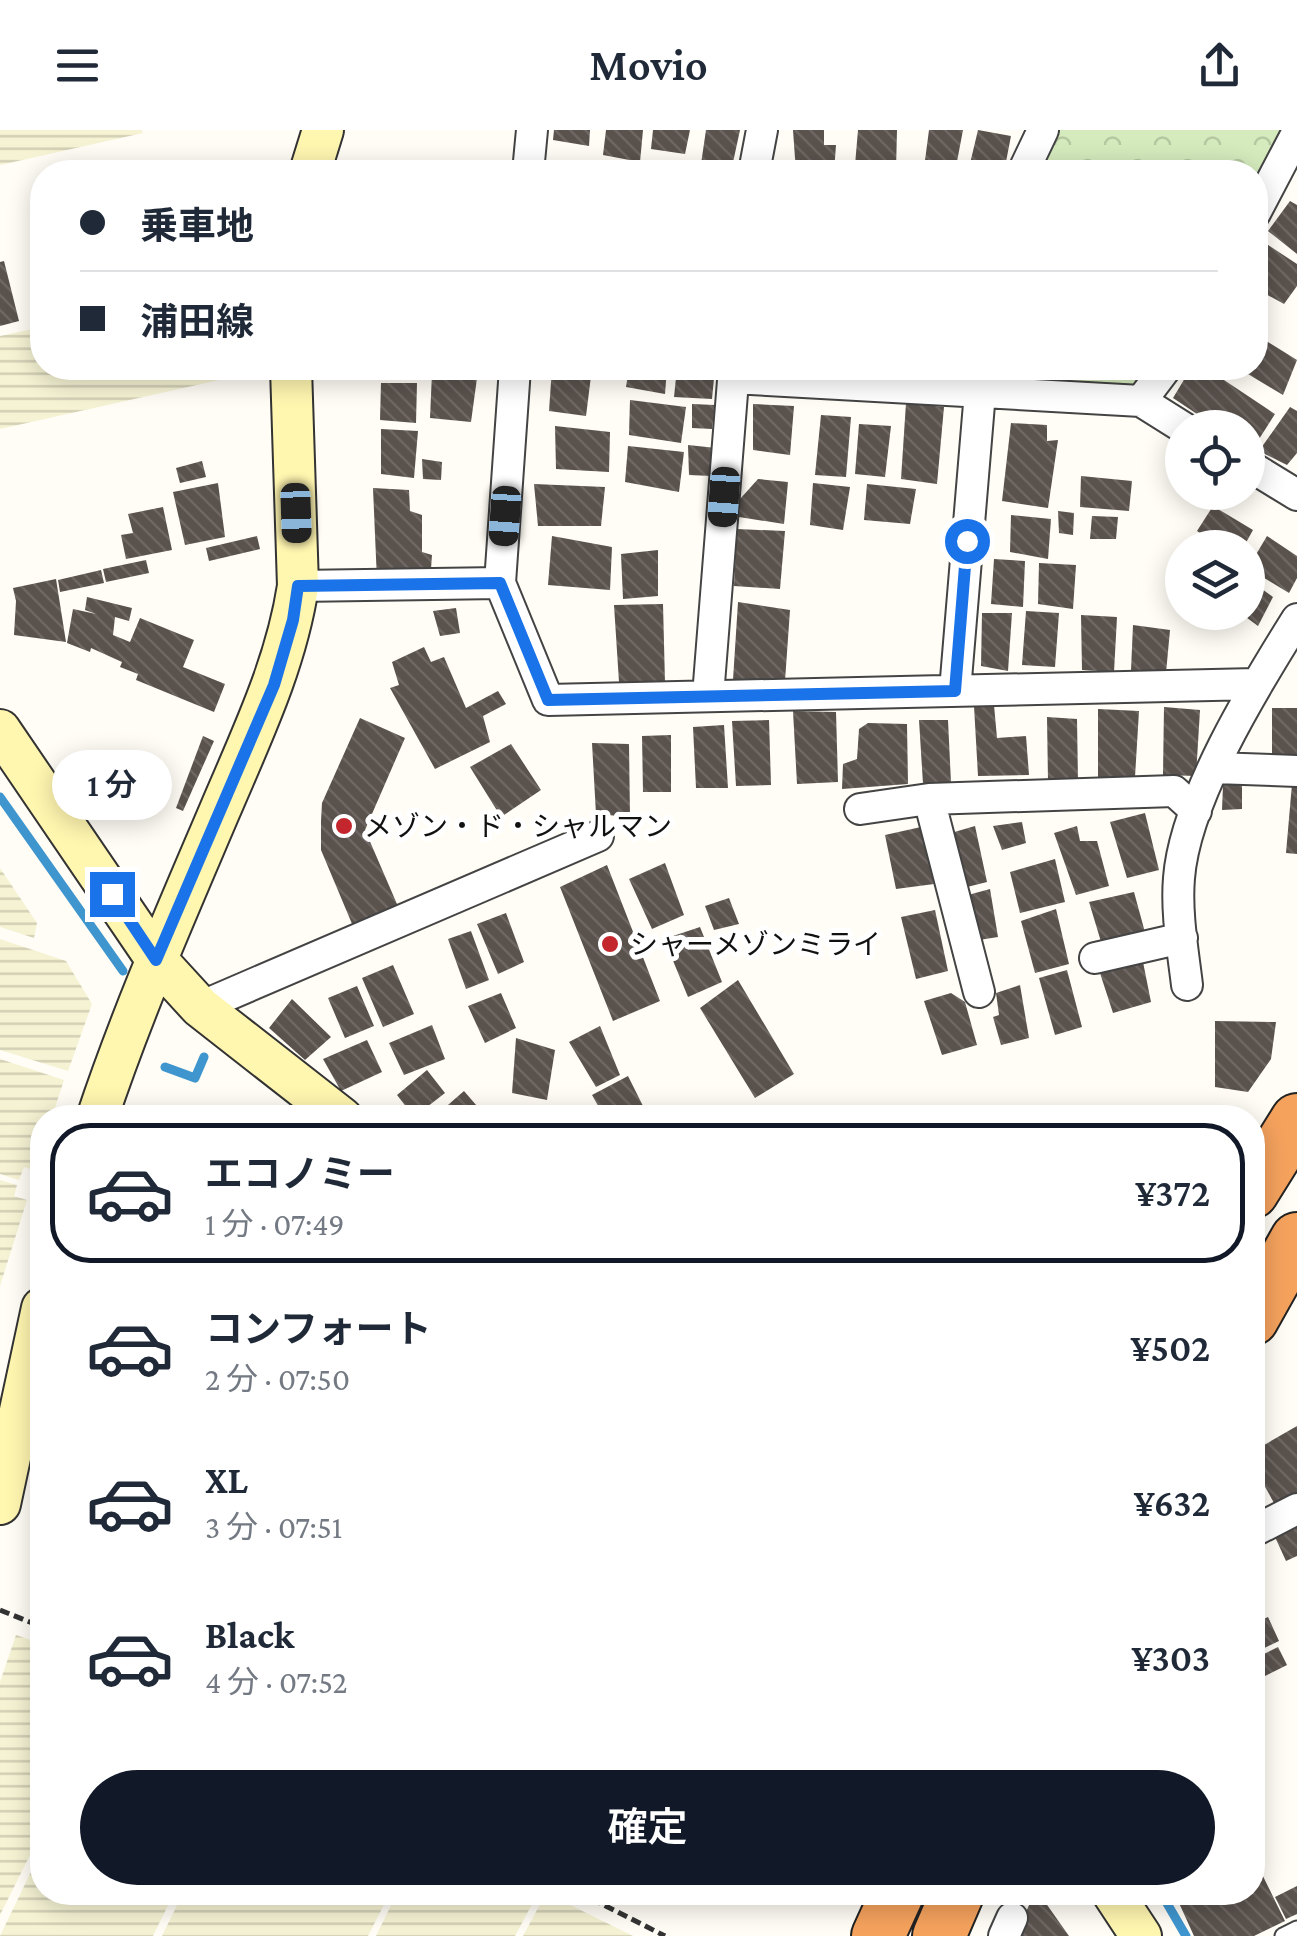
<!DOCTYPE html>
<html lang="ja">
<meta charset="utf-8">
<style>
body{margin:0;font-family:"Crimson Pro","Noto Sans JP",serif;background:#f6f6f7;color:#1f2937;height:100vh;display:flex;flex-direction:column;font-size:38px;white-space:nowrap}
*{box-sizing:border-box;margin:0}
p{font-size:32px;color:#747a83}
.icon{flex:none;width:55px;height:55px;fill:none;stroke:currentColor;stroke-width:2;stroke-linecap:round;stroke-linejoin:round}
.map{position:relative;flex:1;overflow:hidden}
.panel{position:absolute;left:30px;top:975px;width:1235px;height:800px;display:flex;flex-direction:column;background:#fff;border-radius:40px;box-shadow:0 5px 25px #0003}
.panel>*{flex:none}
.top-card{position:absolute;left:30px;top:30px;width:1238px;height:220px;border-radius:40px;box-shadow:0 5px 25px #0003;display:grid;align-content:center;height:220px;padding:0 50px;background:#fff}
.tools{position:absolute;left:1165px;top:280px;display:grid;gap:20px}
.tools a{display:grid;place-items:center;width:100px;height:100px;border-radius:50%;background:#fff;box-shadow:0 5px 25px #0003;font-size:50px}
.end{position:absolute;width:45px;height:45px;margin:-22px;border:12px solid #1a73e8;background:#fff;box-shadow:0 0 0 5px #fff}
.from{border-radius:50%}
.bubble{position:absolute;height:70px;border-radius:35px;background:#fff;box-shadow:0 5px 25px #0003;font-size:32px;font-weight:600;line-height:70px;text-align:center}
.car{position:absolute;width:30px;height:60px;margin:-30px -15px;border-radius:12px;box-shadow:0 0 8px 2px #0007;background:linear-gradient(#222 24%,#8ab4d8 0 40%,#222 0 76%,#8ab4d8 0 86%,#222 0)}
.top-card b{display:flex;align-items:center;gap:35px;height:95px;font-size:38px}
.top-card b+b{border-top:2px solid #e0e1e3}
.top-card i{width:25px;height:25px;background:#1f2937}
ul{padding:18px 0 0;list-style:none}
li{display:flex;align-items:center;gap:30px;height:140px;margin:0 20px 15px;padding:0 30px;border:5px solid transparent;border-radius:40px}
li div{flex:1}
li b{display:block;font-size:38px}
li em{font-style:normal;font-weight:600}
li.active{border-color:#111827}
li>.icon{width:90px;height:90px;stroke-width:1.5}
.action{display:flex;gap:20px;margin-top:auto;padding:20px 50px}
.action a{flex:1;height:115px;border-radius:60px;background:#111827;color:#fff;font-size:40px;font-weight:600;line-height:115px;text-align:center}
header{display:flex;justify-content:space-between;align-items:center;height:130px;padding:0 50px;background:#fff;font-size:45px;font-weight:600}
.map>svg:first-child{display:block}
.farmland{fill:url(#farmland-rules)}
.park{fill:url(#park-crowns)}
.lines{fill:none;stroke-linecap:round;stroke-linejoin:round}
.stream{stroke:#3f96cf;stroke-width:9}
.building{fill:url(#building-back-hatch)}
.lane-casing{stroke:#444;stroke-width:19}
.street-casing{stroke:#444;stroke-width:34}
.secondary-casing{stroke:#333;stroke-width:44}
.highway-casing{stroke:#222;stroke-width:56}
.path{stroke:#333;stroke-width:5;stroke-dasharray:10 5;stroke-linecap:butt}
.lane{stroke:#fff;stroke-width:15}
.street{stroke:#fff;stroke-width:30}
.secondary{stroke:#fff6b0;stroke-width:40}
.highway{stroke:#f5a25d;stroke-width:52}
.route{stroke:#1a73e8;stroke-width:12}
.poi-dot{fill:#c4262e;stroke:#fff;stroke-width:4}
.labels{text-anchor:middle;stroke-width:10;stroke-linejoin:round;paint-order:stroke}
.poi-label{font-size:28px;fill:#111;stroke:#fff;text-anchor:start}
</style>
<header><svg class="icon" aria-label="menu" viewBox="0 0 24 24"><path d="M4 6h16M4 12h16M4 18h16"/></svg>Movio<svg class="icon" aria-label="share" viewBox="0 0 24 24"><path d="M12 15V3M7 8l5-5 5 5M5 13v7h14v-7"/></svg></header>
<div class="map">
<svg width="1297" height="1806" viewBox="0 0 1297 1806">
<defs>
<pattern id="farmland-rules" width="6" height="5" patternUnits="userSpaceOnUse" patternTransform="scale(2.5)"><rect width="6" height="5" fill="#f6f3d4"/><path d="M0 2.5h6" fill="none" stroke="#d2cfb5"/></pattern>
<pattern id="park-crowns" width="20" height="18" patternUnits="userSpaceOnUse" patternTransform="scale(2.5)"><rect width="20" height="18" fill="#d5ebbd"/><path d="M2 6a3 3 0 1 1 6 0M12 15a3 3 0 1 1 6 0" fill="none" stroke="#b6c8a1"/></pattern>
<pattern id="building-back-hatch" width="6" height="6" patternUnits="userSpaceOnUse" patternTransform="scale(2.5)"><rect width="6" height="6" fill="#5a524d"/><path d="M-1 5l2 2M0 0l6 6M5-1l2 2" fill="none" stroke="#6d6662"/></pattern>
</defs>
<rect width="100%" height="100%" fill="#fffdf5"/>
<path class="farmland" d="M0,0H142L143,3L0,35Z
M42,197V238H264V240L0,299V206Z
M0,738L37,793L34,808L0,797Z
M0,809L66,831L92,874L68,941L0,920Z
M0,929L64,950L52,987L42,988V1019L36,1041L24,1037L19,1050L0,1044Z
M0,1050L17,1055L14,1066L27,1070L0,1156Z
M16,1505L42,1514V1701L0,1785V1552Z
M42,1719V1762L174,1763L153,1806H0Z
M183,1763V1762L390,1763L368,1806H162Z
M397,1763V1762L538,1763L515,1806H376Z
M546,1763L633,1806H523Z"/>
<path class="park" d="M1059,0H1289L1255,65V42H1041Z
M997,238H1150L1138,255L1007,256L996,245Z"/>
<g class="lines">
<path class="stream" d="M0,667L123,841
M165,937L195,948L204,927
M1161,1763L1186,1806"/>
</g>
<path class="building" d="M554,0H590L589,16L553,10Z
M606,0H643L640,32L603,25Z
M653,0H690L685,24L651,19Z
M706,0H740L732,37L701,34Z
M793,0H824V15H836L834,42H796Z
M858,0H897L896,40L855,35Z
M929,0H963L955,42L924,38Z
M978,0L1011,6L1004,42H968Z
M1290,71L1297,75V124L1268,101Z
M1262,111L1297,134V156L1284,174L1255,158V121Z
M4,131L19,191L0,196V132Z
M1255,204L1297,230L1283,265L1238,238H1255Z
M552,238H592L586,286L549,281Z
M629,238H667L665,264L626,257Z
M677,238H715L712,269L674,267Z
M1191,238H1206L1275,284L1252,320L1248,317V298H1218L1173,268Z
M432,243L477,248L471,292L430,288Z
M381,253H417L416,293L380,290Z
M630,270L686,277L681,313L629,305Z
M906,273L944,277L937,354L901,349Z
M692,274L715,275L712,299L692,298Z
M753,274L794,276L790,325L753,320Z
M1290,277L1297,281V323L1287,335L1259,321Z
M821,285L851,287L846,347L815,345Z
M1011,293L1047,295V311L1058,310L1048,378L1002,371Z
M859,294L891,296L885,347L855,344Z
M555,296L610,302L609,342L556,339Z
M381,299L418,301L414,348L381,344Z
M688,315L716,318L712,346L689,345Z
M628,316L684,322L679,362L625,352Z
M422,329L442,332L441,350L423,349Z
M202,331L206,347L180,353L176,338Z
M1081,346L1132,351L1129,381L1080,377Z
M758,349L788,352L784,394L739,387L740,369Z
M218,353L225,407L185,415L173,362Z
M813,353L850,357L843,400L810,395Z
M534,354L605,357L601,396H538Z
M867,354L916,359L910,394L864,390Z
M373,358L409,360L410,381L422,385V422L432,425L430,453L377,451Z
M1213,376L1253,400L1243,418H1221L1197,401Z
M163,377L172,420L126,429L121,405L133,403L128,384Z
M1058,381L1074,383L1073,405L1059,403Z
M1011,385L1051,389L1048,429L1010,422Z
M1092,386L1118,387L1116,409H1090Z
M737,399L785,401L780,459L734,456Z
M257,406L260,419L209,431L206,418Z
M552,406L612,417L610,460L548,455Z
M1267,406L1297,426V448L1289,463L1248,438Z
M658,420V466L623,469L621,424Z
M994,429L1025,431L1023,477L991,474Z
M146,430L149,443L106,452L103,439Z
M1039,433L1076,435L1073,479L1038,474Z
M101,440L104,453L60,462L58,450Z
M56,449L66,512L14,505L16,471L13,458Z
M1248,449L1273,467L1258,496L1239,482H1248Z
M87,467L132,478L129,491L115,487L113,505L130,512L140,488L194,510L183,537L225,554L214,582L136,550L138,544L120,537L122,532L91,518L90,522L67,513L73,479L96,484L85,480Z
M738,472L790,480L785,551L733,550Z
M663,474L665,553L619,552L614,475Z
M456,478L460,503L440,506L433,481Z
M1026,481L1059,483L1055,537L1022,535Z
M982,483H1012L1008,541L981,536Z
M1081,485L1117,487L1114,542L1082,540Z
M1133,495L1170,500L1166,543L1131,540Z
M424,517L431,532L444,527L466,578L498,561L506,574L483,586L490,612L435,639L390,558L399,555L392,532Z
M994,575L997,608L1026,606L1029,645L978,646L974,576Z
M1164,577L1200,580L1196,646L1163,645Z
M1272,578H1297V632H1272Z
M1098,579L1139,581L1135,647L1098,648Z
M793,581L836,582L838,652L797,654Z
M1047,587L1077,589L1078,652L1048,651Z
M360,588L405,608L365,700L400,781L355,801L321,720V691L322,673Z
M769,590L771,655L736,656L732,591Z
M919,590H948L951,653L923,654Z
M868,593L907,594L908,654L842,659L843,634L857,629L859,599Z
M724,595L728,658H696L693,597Z
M671,605V662H643L642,606Z
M203,606L214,611L183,681L176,678Z
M592,613L629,614L630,687L596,684Z
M511,614L541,660L501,687L470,637Z
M1242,654V679L1222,680L1223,655Z
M1292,654H1297V724L1286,723Z
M1145,683L1159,740L1127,748L1110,692Z
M1022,692L1026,713L1002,720L993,696Z
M975,696L987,752L967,757L951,703Z
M1077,696L1080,711H1097L1109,756L1076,765L1054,703Z
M921,697L934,754L896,759L885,705Z
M1055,729L1065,772L1020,783L1010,742Z
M665,733L684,785L652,799L629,749Z
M607,735L660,871L613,891L560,757Z
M990,759L998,807L979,810L968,765Z
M1134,762L1146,806L1102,815L1089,772Z
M729,768L739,794L714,800L705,776Z
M1056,779L1069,834L1035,843L1021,791Z
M935,780L948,841L916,849L901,787Z
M506,783L524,832L498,844L477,794Z
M700,797L722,852L688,867L664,809Z
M471,801L489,850L466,859L448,809Z
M1142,827L1151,872L1113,883L1099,840Z
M393,835L414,884L383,897L362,848Z
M1067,840L1082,897L1055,905L1039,848Z
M738,850L794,944L755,968L700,878Z
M1020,855L1029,908L1001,915L993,887L999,885L996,863Z
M357,856L374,896L345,908L328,868Z
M501,863L516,898L485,913L468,876Z
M951,863L965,872L977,915L942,925L924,871Z
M292,869L331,907L305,930L269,898Z
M1215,891L1276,892L1271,929L1248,962L1215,957Z
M432,895L445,929L404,945L389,913Z
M600,896L620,945L596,957L569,912Z
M516,908L555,920L547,970L512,963Z
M367,910L382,942L341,961L323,929Z
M427,940L445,963L414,987L397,965Z
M628,946L644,978L628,988H605L592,965Z
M464,961L483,983L478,988H433Z
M1297,1296V1372L1279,1382L1252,1333V1322Z
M1297,1397V1426L1286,1431L1275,1407Z
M1268,1487L1279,1511L1252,1524V1494Z
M1278,1517L1287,1535L1259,1549L1252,1530Z
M1252,1724L1285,1791L1254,1806H1194L1174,1762H1252Z
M1297,1756V1784L1286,1789L1275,1767Z
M1035,1762H1038L1069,1806H1015Z"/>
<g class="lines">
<defs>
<path id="lane" d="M1283,1806L1297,1799"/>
<path id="street" d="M528,42L532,0
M754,42L762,0
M1023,42L1043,0
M1255,83L1297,3
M515,238L500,453L548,570L1256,554
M733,248L1141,271L1184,298
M1141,271L1166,238
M1248,335L1297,365
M298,456L500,453
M955,561L982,238
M708,566L734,238
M1215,638L1297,641
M929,669L979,862
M860,679L929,669L1174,661L1196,681
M1095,828L1182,808
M1187,855C1183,821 1176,783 1179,748C1185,669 1255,556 1297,489
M200,877L598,706
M1252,1402L1297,1379
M1004,1806L1012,1788"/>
<path id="secondary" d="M310,42L323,0
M0,600L156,829L200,877L342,988
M97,988C132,883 177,781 220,680C251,607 286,535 298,456L291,238
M0,1374L42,1178
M1112,1762L1141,1806"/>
<path id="highway" d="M1252,1062L1297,990
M1252,1189L1297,1109
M878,1806L898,1762
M939,1806L958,1762"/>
</defs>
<use href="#lane" class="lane-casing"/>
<use href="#street" class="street-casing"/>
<use href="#secondary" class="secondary-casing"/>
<use href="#highway" class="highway-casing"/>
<path class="path" d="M0,1480L42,1497
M578,1762L665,1806"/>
<use href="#lane" class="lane"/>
<use href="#street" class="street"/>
<use href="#secondary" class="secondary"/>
<use href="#highway" class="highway"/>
</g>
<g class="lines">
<path class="route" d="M112,764L156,830L274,555L293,490L298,456L500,453L548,570L955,561L967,411"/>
</g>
<g class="poi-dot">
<circle cx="344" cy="696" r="10"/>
<circle cx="610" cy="814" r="10"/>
</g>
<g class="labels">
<g class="poi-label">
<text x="364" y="706">メゾン・ド・シャルマン</text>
<text x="630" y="824">シャーメゾンミライ</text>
</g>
</g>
</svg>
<div class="tools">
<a><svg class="icon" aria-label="locate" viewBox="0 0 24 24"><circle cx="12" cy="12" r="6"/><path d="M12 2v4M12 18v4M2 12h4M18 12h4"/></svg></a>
<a><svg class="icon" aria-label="layers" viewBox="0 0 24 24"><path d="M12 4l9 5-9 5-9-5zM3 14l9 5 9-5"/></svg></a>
</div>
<i class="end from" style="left:967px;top:411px"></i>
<i class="end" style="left:112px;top:764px"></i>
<div class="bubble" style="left:52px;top:620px;width:120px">1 分</div>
<i class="car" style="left:724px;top:367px;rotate:184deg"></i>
<i class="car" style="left:296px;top:383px;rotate:178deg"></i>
<i class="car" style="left:505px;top:386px;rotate:184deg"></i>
<div class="top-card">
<b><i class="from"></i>乗車地</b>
<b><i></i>浦田線</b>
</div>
<section class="panel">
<ul>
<li class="active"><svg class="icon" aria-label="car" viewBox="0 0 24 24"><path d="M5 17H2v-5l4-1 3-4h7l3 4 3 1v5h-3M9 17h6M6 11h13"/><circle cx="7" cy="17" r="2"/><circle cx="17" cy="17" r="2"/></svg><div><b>エコノミー</b><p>1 分 · 07:49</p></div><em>¥372</em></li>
<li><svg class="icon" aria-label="car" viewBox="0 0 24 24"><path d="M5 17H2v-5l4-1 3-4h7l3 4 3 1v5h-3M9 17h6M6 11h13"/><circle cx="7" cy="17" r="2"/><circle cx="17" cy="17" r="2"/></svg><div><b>コンフォート</b><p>2 分 · 07:50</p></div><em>¥502</em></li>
<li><svg class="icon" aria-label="car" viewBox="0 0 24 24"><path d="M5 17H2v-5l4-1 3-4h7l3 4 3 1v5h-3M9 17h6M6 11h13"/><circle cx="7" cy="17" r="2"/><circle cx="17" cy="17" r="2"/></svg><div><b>XL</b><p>3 分 · 07:51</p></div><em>¥632</em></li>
<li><svg class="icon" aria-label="car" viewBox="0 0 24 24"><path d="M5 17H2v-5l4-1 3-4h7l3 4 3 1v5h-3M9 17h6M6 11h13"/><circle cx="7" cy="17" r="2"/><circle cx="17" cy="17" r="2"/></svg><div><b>Black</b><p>4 分 · 07:52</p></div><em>¥303</em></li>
</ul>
<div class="action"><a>確定</a></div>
</section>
</div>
